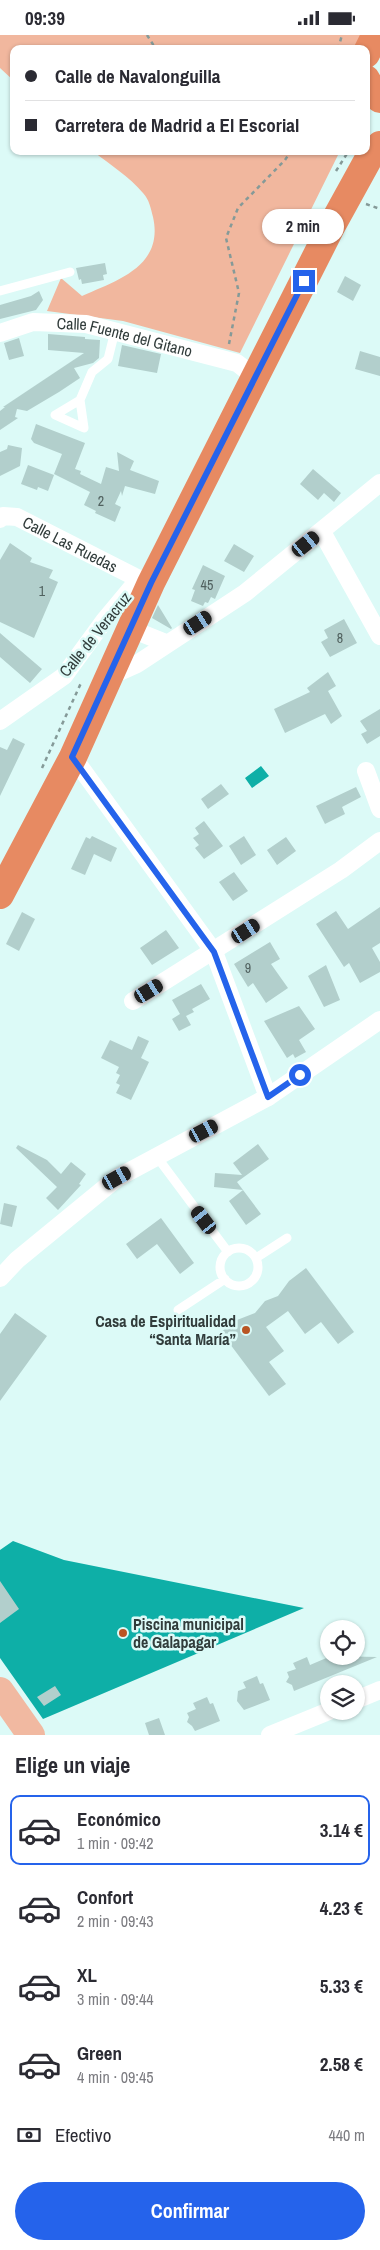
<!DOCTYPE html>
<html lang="es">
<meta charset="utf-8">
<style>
body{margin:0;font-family:"Archivo Narrow",sans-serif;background:#f2f2f3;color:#2b2b33;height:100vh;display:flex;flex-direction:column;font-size:19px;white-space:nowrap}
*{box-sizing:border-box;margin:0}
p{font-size:16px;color:#7c7c81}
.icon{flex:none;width:28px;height:28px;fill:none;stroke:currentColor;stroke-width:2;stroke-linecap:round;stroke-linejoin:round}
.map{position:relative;height:1700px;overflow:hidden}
.side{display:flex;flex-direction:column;background:#fff;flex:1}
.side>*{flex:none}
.guide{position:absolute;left:10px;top:10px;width:360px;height:110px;border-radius:10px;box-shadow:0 1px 4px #0004;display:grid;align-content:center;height:110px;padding:0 15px;background:#fff}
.fabs{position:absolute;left:320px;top:1585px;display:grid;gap:10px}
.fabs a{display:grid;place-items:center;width:45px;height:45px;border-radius:50%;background:#fff;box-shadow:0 1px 4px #0004;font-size:25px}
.end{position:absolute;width:22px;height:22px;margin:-11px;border:6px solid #2563eb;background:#fff;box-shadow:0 0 0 2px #fff}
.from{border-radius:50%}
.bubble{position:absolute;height:35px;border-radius:18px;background:#fff;box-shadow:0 1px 4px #0004;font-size:16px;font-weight:700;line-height:35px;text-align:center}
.car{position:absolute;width:15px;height:30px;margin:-15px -8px;border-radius:6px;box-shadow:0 0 4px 1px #0007;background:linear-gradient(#222 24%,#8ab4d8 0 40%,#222 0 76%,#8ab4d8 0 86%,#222 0)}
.guide b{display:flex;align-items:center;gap:18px;height:48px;font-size:19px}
.guide b+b{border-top:1px solid #e1e1e2}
.guide i{width:12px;height:12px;background:#2b2b33}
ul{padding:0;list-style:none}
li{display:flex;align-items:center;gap:15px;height:70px;margin:0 10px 8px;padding:0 5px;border:2px solid transparent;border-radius:10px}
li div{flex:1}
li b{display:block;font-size:19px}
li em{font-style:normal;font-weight:700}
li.on{border-color:#2563eb}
li>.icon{width:45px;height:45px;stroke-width:1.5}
h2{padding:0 15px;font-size:22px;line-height:60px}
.pay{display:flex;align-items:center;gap:12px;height:55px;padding:0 15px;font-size:19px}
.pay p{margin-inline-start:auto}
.primary-button{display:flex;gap:10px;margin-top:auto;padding:10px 15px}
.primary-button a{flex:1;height:58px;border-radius:30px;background:#2563eb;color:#fff;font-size:20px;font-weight:700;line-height:58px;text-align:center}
.status{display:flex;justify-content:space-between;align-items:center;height:35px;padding:0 25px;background:#fff;direction:ltr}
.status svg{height:14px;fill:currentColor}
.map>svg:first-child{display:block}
.green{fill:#f1b79e}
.water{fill:#0eafa7}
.building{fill:#b2cfcc}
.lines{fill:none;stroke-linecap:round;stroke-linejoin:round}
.path{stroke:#859a98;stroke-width:2.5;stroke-dasharray:4 4;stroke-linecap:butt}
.lane{stroke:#fff;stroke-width:9}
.street{stroke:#fff;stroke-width:18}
.primary{stroke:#f1b9a1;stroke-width:28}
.highway{stroke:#e78a62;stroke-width:28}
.route{stroke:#2563eb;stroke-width:6}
.poi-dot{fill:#b95523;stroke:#dcfaf7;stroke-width:2}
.labels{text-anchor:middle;stroke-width:5;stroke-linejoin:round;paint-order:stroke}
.number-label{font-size:14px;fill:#51615f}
.street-label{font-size:16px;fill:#313c3b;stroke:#dcfaf7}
.poi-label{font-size:16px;font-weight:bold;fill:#313c3b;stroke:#dcfaf7;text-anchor:end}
</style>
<div class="status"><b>09:39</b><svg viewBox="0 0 49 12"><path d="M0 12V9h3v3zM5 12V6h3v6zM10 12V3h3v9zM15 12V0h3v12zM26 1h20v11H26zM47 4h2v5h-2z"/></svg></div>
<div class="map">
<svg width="380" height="1700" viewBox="0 0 380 1700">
<rect width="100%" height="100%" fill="#dcfaf7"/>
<path class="green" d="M0,0H362L356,14H14V46L0,33Z
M93,116H340L240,318L123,286L47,276L61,243L82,261C118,245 164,231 153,182C151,174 149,164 143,158C129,141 110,130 93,116Z"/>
<path class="water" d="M261,731L269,741L252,753L245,743Z
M13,1506L64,1525L304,1573L43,1684L0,1623V1515Z"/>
<path class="building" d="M105,228L107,239L103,240L104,245L82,249L81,244L79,245L76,233Z
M345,241L361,250L353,266L337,257Z
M39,256L43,265L36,275L0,284V270L31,261Z
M48,299L85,302V304L100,305L99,323L93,328L74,333L80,343L59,357L27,376L17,374L15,382L18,383L0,395V376L5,372H3L84,318L48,315Z
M19,303L24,321L9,325L4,308Z
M122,310L161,319L157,338L118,331Z
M360,316L380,322V341L355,334Z
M36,389L85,408L75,434L81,436L80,439L101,449L106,432L119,436L117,417L134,426L130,435L159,446L155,459L125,451L122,461L121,456L115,469L121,472L115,487L95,478L96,476L84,470L90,457L54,439L62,419L34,408L31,404Z
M8,410L22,413L20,431L0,441V417L7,414Z
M28,430L54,440L48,456L38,452L37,455L21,449Z
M313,434L341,458L334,467L324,458L318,465L300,449Z
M10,508L32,523L30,527L53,535L49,543L58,547L34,603L0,587V525Z
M234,509L254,521L244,537L224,526Z
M203,530L225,541L215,564L211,562L208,568L205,567L203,571L191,566L195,555L192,554Z
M158,570L172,593L171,594L152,583Z
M344,584L357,608L330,622L321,607L328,603L324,595Z
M0,598L42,634L30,648L0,622Z
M328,637L336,651L328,656L342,681L331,689L325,679L285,698L274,674L310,657L307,653Z
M380,674V701L367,709L361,699L367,696L360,686Z
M13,703L25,709L0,761V712L7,715Z
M221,749L229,759L208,774L201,764Z
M356,752L361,762L342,772L345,779L325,789L316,771Z
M204,786L223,811L204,824L195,813L199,810L193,803L199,799L195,793Z
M92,801L117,813L111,827L94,819L85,840L71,834L86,802L90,804Z
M244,801L256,820L241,830L229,811Z
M286,802L296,816L277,830L267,815Z
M234,837L248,856L233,866L219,847Z
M380,872V908L372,913L380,927V937L360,948L349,928L344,932L316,889L336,876L348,894Z
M22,877L35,884L19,916L6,909Z
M166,895L179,913L152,930L140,913Z
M270,907L280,924L271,929L288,953L266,968L253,948L248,952L234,929Z
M326,930L340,965L324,972L308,941Z
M201,949L210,964L192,974L194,977L186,981L191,990L179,996L172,984L180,979L172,965Z
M299,971L315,994L299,1005L306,1017L295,1023L293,1019L287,1023L264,986Z
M138,1001L149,1006L141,1023L149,1027L131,1065L116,1058L120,1050L116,1048L120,1040L116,1038L119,1032L101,1023L110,1005L132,1015Z
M258,1109L269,1124L237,1147L243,1155L214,1152L215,1138L242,1140L233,1128Z
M18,1110L47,1125L61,1139L71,1127L86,1139L79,1149L81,1150L58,1175L46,1163L57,1152L16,1113Z
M243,1155L261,1179L246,1190L229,1166Z
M4,1168L17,1171L12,1192L0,1189Z
M161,1183L194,1228L180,1239L157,1209L137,1224L126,1209Z
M306,1233L354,1297L338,1309L321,1287L305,1299L288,1276L266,1292L284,1316L269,1327L286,1349L269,1361L221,1297L237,1285L255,1278L265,1266L278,1261L289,1246Z
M15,1278L47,1301L0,1366V1299Z
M0,1546L19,1574L0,1588Z
M331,1621L377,1622L294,1656L292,1650L286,1647L289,1642L287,1637L296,1634L293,1628L307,1622L310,1630Z
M257,1641L260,1649L263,1648L270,1665L244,1675L237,1666L238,1656L246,1653L243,1647Z
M55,1651L61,1660L44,1671L37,1662Z
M207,1662L210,1669L213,1668L220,1686L195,1696L192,1691L187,1687L189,1682L187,1678L196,1674L193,1668Z
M159,1683L165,1700H149L145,1688Z"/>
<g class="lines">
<path class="path" d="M147,0L154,11L160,14
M338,14L342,0
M336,136L348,117
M366,169L380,174
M229,309L239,258L226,203L238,173L285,125L291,116
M42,733L81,648"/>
<path class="lane" d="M0,256L70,237
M80,365L84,393L55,380L80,365L92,337L108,324L115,296
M157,1122L228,1217
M220 1232a19 19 0 1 1 38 0a19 19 0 1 1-38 0Z
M256,1223L287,1203
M178,1275L225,1244"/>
<g class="street">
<path id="s1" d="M0,298L33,287L86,289L237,328L246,335"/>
<path id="s2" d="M0,484L3,481L17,482L139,544L104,586L64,641L0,686"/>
<path d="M322,497L380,601"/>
<path d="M131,594L166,608"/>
<path d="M108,642L137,629L245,558L380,448"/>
<path d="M73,722L214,917L268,1062"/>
<path d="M366,736L380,774"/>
<path d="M133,966L341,835L380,806"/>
<path d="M0,1243L17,1225L117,1143L268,1062L380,985"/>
<path d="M356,1665L380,1655"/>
<path d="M270,1700L329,1676"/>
</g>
<path class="primary" d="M0,1656L31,1700"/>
<path class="highway" d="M366,19L372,7L379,0
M366,44L375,60L380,64
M0,860L73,722L151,548L331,192L369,123L380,110"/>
</g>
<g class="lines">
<path class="route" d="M300,1040L268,1062L214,917L72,722L151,548L304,246"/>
</g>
<g class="poi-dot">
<circle cx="246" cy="1295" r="5"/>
<circle cx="123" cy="1598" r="5"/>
</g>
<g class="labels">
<g class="number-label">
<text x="101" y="471">2</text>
<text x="207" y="555">45</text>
<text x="42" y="561">1</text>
<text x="340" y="608">8</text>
<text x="248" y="938">9</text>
</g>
<g class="street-label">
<text dy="6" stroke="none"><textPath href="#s1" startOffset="128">Calle Fuente del Gitano</textPath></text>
<text dy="6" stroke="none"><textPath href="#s2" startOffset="78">Calle Las Ruedas</textPath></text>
<text transform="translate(95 599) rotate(-51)" y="6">Calle de Veracruz</text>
</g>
<g class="poi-label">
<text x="236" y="1292">Casa de Espiritualidad<tspan x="236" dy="18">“Santa María”</tspan></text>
<text x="133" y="1595" text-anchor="start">Piscina municipal<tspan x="133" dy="18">de Galapagar</tspan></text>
</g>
</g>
</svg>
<div class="fabs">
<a><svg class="icon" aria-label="locate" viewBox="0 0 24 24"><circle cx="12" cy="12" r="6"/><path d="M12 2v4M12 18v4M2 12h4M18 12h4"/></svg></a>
<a><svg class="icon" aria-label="layers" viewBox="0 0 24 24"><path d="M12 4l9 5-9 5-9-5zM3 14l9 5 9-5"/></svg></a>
</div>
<i class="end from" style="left:300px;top:1040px"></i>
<i class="end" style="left:304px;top:246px"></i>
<div class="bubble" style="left:262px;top:174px;width:82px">2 min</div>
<i class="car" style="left:306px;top:509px;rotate:51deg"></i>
<i class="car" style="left:198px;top:588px;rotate:57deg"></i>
<i class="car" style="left:246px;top:896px;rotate:57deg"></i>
<i class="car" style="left:149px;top:956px;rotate:59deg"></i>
<i class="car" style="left:204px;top:1096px;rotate:62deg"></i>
<i class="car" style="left:117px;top:1143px;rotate:61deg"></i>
<i class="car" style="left:204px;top:1185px;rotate:323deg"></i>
<div class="guide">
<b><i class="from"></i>Calle de Navalonguilla</b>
<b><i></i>Carretera de Madrid a El Escorial</b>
</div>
</div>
<section class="side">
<h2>Elige un viaje</h2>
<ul>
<li class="on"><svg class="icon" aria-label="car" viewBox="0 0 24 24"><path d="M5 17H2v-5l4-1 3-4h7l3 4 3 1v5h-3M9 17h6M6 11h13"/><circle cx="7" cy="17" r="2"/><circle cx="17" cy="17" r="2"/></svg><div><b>Económico</b><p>1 min · 09:42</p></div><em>3.14 €</em></li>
<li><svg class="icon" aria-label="car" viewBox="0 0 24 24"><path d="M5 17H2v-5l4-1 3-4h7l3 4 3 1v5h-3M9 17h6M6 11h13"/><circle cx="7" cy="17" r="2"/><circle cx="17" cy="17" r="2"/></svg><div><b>Confort</b><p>2 min · 09:43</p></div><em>4.23 €</em></li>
<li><svg class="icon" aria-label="car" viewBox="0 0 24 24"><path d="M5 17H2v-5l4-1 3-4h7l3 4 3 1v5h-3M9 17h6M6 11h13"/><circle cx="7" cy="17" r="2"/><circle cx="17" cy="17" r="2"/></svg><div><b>XL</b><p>3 min · 09:44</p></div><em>5.33 €</em></li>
<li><svg class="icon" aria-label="car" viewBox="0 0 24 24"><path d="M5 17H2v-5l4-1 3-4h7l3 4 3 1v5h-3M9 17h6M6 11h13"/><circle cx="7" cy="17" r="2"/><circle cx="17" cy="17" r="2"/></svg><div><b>Green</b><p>4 min · 09:45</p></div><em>2.58 €</em></li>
</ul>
<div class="pay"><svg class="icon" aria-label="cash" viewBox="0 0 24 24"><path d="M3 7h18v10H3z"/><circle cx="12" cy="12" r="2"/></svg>Efectivo<p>440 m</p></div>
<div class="primary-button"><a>Confirmar</a></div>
</section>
